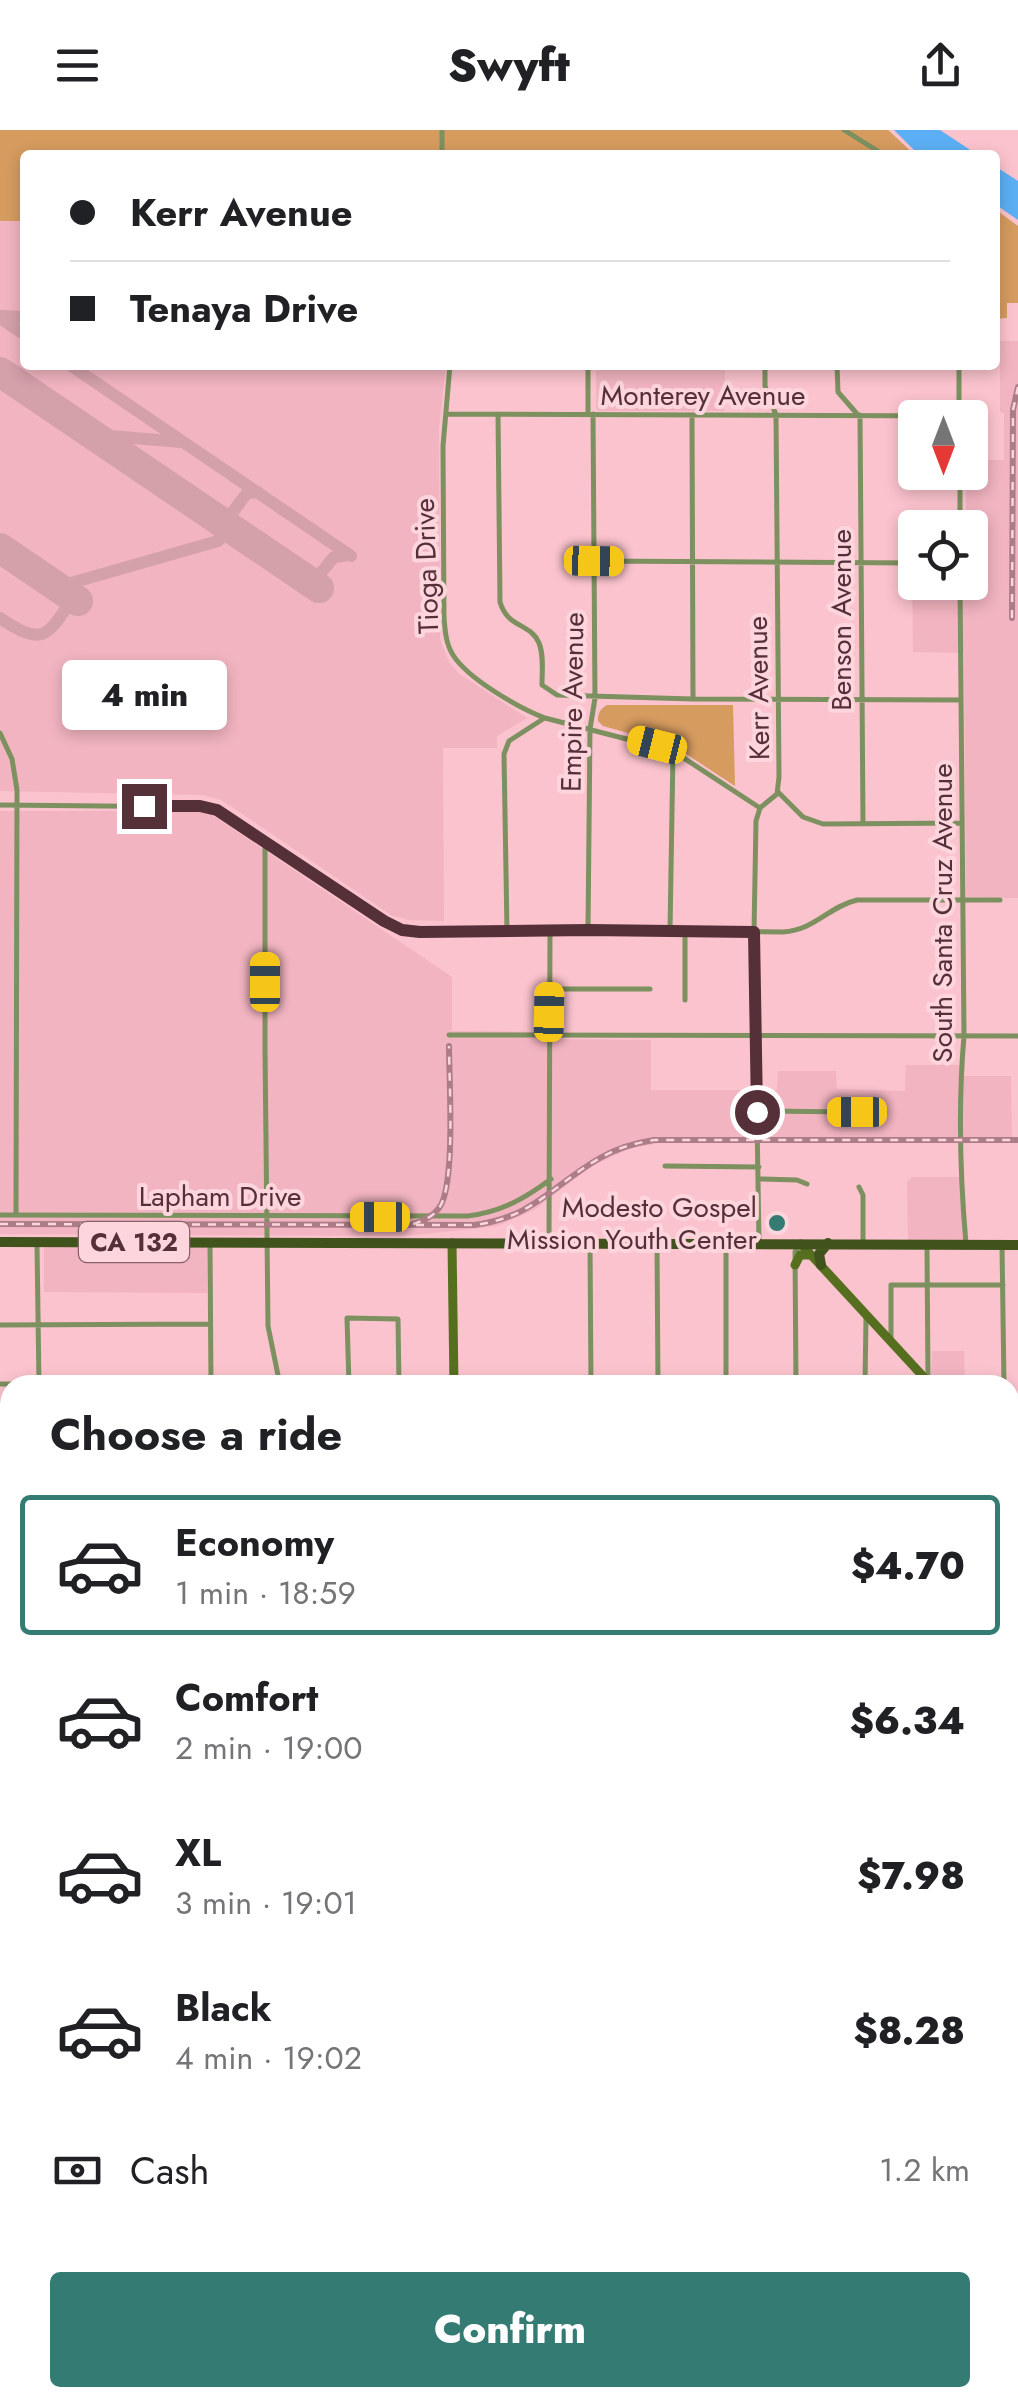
<!DOCTYPE html>
<meta charset="utf-8">
<style>
body{margin:0;font-family:Jost,sans-serif;background:#f6f6f6;color:#202124;height:100vh;display:flex;flex-direction:column;font-size:38px;white-space:nowrap}
*{box-sizing:border-box;margin:0}
p{font-size:32px;color:#757577}
.icon{flex:none;width:55px;height:55px;fill:none;stroke:currentColor;stroke-width:2;stroke-linecap:round;stroke-linejoin:round}
.map{position:relative;flex:1;overflow:hidden}
.drawer{position:absolute;left:0px;top:1245px;width:1020px;height:1032px;display:flex;flex-direction:column;background:#fff;border-radius:30px 30px 0 0;box-shadow:0 5px 15px #0003}
.drawer>*{flex:none}
.hud{position:absolute;left:20px;top:20px;width:980px;height:220px;border-radius:10px;box-shadow:0 5px 15px #0003;display:grid;align-content:center;height:220px;padding:0 50px;background:#fff}
.needle{width:65px;rotate:180deg}
.fabs{position:absolute;left:898px;top:270px;display:grid;gap:20px}
.fabs a{display:grid;place-items:center;width:90px;height:90px;border-radius:10px;background:#fff;box-shadow:0 5px 15px #0003;font-size:50px}
.end{position:absolute;width:45px;height:45px;margin:-22px;border:12px solid #553039;background:#fff;box-shadow:0 0 0 5px #fff}
.from{border-radius:50%}
.bubble{position:absolute;height:70px;border-radius:10px;background:#fff;box-shadow:0 5px 15px #0003;font-size:32px;font-weight:800;line-height:70px;text-align:center}
.car{position:absolute;width:30px;height:60px;margin:-30px -15px;border-radius:12px;box-shadow:0 0 8px 2px #0007;background:linear-gradient(#f5c518 24%,#345 0 40%,#f5c518 0 76%,#345 0 86%,#f5c518 0)}
.hud b{display:flex;align-items:center;gap:35px;height:95px;font-size:38px}
.hud b+b{border-top:2px solid #e0e0e0}
.hud i{width:25px;height:25px;background:#202124}
ul{padding:0;list-style:none}
li{display:flex;align-items:center;gap:30px;height:140px;margin:0 20px 15px;padding:0 30px;border:5px solid transparent;border-radius:10px}
li div{flex:1}
li b{display:block;font-size:38px}
li em{font-style:normal;font-weight:800}
li.current{border-color:#347b73}
li>.icon{width:90px;height:90px;stroke-width:1.5}
h2{padding:0 50px;font-size:45px;line-height:120px}
.pay{display:flex;align-items:center;gap:25px;height:110px;padding:0 50px;font-size:38px}
.pay p{margin-inline-start:auto}
.action{display:flex;gap:20px;margin-top:auto;padding:20px 50px}
.action a{flex:1;height:115px;border-radius:10px;background:#347b73;color:#fff;font-size:40px;font-weight:800;line-height:115px;text-align:center}
header{display:flex;justify-content:space-between;align-items:center;height:130px;padding:0 50px;background:#fff;font-size:45px;font-weight:800}
.map>svg:first-child{display:block}
.built{fill:#f1b4c0}
.green{fill:#d59b5f}
.water{fill:#5caff4}
.lines{fill:none;stroke-linecap:round;stroke-linejoin:round}
.stream{stroke:#5caff4;stroke-width:2.5}
.taxiway{stroke:#d4a0aa;stroke-width:12}
.runway{stroke:#d4a0aa;stroke-width:30}
.street{stroke:#7d9060;stroke-width:5}
.secondary{stroke:#556f1f;stroke-width:9}
.primary{stroke:#40531c;stroke-width:10}
.rail-casing{stroke:#ac7d87;stroke-width:6}
.rail{stroke:#fcd6dc;stroke-width:2.5;stroke-dasharray:8;stroke-linecap:butt}
.route{stroke:#553039;stroke-width:12}
.poi-dot{fill:#347b73;stroke:#fcd6dc;stroke-width:4}
.labels{text-anchor:middle;stroke-width:8;stroke-linejoin:round;paint-order:stroke}
.shield{fill:#fcd6dc;stroke:#87626a;stroke-width:2.5}
.shield-label{font-size:25px;font-weight:bold;fill:#553039}
.street-label{font-size:28px;fill:#553039;stroke:#fcd6dc}
.poi-label{font-size:28px;fill:#553039;stroke:#fcd6dc;text-anchor:end}
</style>
<header><svg class="icon" aria-label="menu" viewBox="0 0 24 24"><path d="M4 6h16M4 12h16M4 18h16"/></svg>Swyft<svg class="icon" aria-label="share" viewBox="0 0 24 24"><path d="M12 15V3M7 8l5-5 5 5M5 13v7h14v-7"/></svg></header>
<div class="map">
<svg width="1018" height="2277" viewBox="0 0 1018 2277">
<rect width="100%" height="100%" fill="#fbc3cd"/>
<path class="built" d="M0,91H25V235H446L439,299L440,509L449,532L458,543L527,588L497,606V618H443L444,791L408,790L391,785L232,677L221,670L203,665L0,661Z
M1000,211H1018V768L966,767L964,523L913,522L912,450H915V452H970V398L966,397V343L970,342V330H1004V283L1000,282Z
M596,235H725L724,281H598L596,278Z
M0,681H199L211,684L452,847V901L549,902L550,909L651,910V960H777L778,941H836L837,959L905,961L906,935H961L962,946H1011L1012,1010L956,1012H665L631,1018L592,1036L534,1080L497,1096L474,1099L403,1106L0,1104Z
M912,1047H961L963,1110H908L907,1052Z
M44,1115L208,1116L207,1163L44,1162Z
M932,1221H964L965,1254L934,1255L931,1250Z
M10,2236V2268H46V2277H0V2238Z"/>
<path class="green" d="M0,0H888L915,25H25V91H0Z
M995,79L1018,96V173H1007V188L995,189Z
M607,575H733L735,656L674,616L603,596L598,591C598,583 600,579 607,575Z
M10,2078V2166H0V2079Z"/>
<path class="water" d="M894,0H940L978,25H919Z
M995,36L1018,51V90L995,74Z"/>
<g class="lines">
<path class="stream" d="M1010,1865L1018,1861
M0,2175L10,2174"/>
<path class="taxiway" d="M0,186L25,187
M0,188L25,205
M70,235L351,426
M89,302L98,305L182,312
M301,446C319,452 324,438 334,427L348,425
M57,457L218,411L223,406L225,400L216,389L229,387L247,363L258,362
M0,488C43,517 47,507 73,468"/>
<path class="runway" d="M0,242L319,458
M0,418L78,471"/>
<path class="street" d="M844,0L884,25
M442,25V0
M450,235L443,316L444,487C445,501 446,514 453,525C468,549 519,578 545,588L673,621L760,678
M588,235V284
M837,235L838,262L858,285
M447,284L959,286
M498,284L500,472C508,499 530,492 539,513C544,525 542,542 542,555L557,565L693,569L961,570
M692,285L693,569
M860,285L863,694
M959,287V235
M960,342V398
M594,431L915,433
M960,452L964,906C958,975 960,1045 966,1114
M0,603L12,629L17,660L16,1085
M778,662L803,687L823,694L962,693
M0,675L208,677L217,680L389,794L411,802L588,800L783,802C815,800 828,777 857,770H1000
M265,711V919L268,1196L280,1255
M588,800L590,599L595,568L593,284
M507,801L504,624L509,611L543,589
M670,801L673,621
M685,801V870
M549,859H650
M449,905L1018,906
M757,981L857,982
M665,1036L759,1037
M760,1049L797,1050L807,1054
M859,1057L863,1065V1113
M0,1085L468,1086C501,1082 524,1069 551,1049
M210,1113L211,1255
M549,1113L550,801
M759,1113L754,802L756,691L760,678L777,664L779,647L776,285L765,256V235
M590,1114L591,1255
M37,1115L39,1254
M1002,1115L1004,1255
M657,1116L658,1255
M726,1116V1255
M927,1117L928,1251
M0,1195L210,1194
M891,1210V1155H1003
M0,1254L281,1255
M327,1255L349,1253L438,1255
M349,1255L347,1188L398,1189L399,1254
M796,1255L795,1122L799,1116
M865,1255L866,1187
M1010,1351L1018,1352
M0,1378H10
M0,1521H10
M1010,1527H1018
M1010,1704H1018
M0,1709H10
M0,1765H10
M1010,1774L1018,1772
M0,1828H10
M0,1894L10,1895
M0,1992H10
M151,2268L152,2277
M217,2268V2277
M281,2268L282,2277
M736,2268V2277
M875,2268V2277
M94,2277L146,2268
M407,2277V2268
M600,2277V2268"/>
<path class="secondary" d="M452,1113L454,1255
M801,1114L931,1255
M795,1135L800,1125H810
M1010,1319L1018,1323
M0,1647H10
M1010,1651H1018
M1010,1933L1018,1926
M1010,1970L1012,2078L1010,2277
M0,2232L10,2230
M463,2268V2277"/>
<path class="primary" d="M0,1112L1018,1115
M821,1135L819,1124L828,1113"/>
<defs>
<path id="rail" d="M1012,488L1013,280L1018,257
M0,1094L474,1095C533,1088 554,1054 600,1028C617,1018 635,1013 654,1010H1018
M413,1094C423,1091 433,1087 439,1078C456,1056 449,949 449,916"/>
</defs>
<use href="#rail" class="rail-casing"/>
<use href="#rail" class="rail"/>
</g>
<g class="lines">
<path class="route" d="M144,676H200L217,680L384,791L402,800L420,802L588,800L754,802L757,982"/>
</g>
<circle class="poi-dot" cx="777" cy="1093" r="10"/>
<g class="labels">
<rect class="shield" x="79" y="1092" width="110" height="40" rx="8"/>
<g class="shield-label">
<text x="134" y="1121">CA 132</text>
</g>
<g class="street-label">
<text x="703" y="275">Monterey Avenue</text>
<text transform="translate(426 436) rotate(-92)" y="10">Tioga Drive</text>
<text transform="translate(841 490) rotate(-90)" y="10">Benson Avenue</text>
<text transform="translate(758 558) rotate(-91)" y="10">Kerr Avenue</text>
<text transform="translate(572 572) rotate(-89)" y="10">Empire Avenue</text>
<text transform="translate(942 783) rotate(-90)" y="10">South Santa Cruz Avenue</text>
<text x="220" y="1076">Lapham Drive</text>
</g>
<g class="poi-label">
<text x="757" y="1087">Modesto Gospel<tspan x="757" dy="32">Mission Youth Center</tspan></text>
</g>
</g>
</svg>
<div class="fabs">
<a><svg class="needle" viewBox="-14 -14 28 28"><path d="M0-13l5 13h-10z" fill="#e53935"/><path d="M0 13l5-13h-10z" fill="#757577"/></svg></a>
<a><svg class="icon" aria-label="locate" viewBox="0 0 24 24"><circle cx="12" cy="12" r="6"/><path d="M12 2v4M12 18v4M2 12h4M18 12h4"/></svg></a>
</div>
<i class="end from" style="left:757px;top:982px"></i>
<i class="end" style="left:144px;top:676px"></i>
<div class="bubble" style="left:62px;top:530px;width:165px">4 min</div>
<i class="car" style="left:594px;top:431px;rotate:91deg"></i>
<i class="car" style="left:657px;top:615px;rotate:284deg"></i>
<i class="car" style="left:265px;top:852px;rotate:0deg"></i>
<i class="car" style="left:549px;top:882px;rotate:1deg"></i>
<i class="car" style="left:857px;top:982px;rotate:270deg"></i>
<i class="car" style="left:380px;top:1087px;rotate:270deg"></i>
<div class="hud">
<b><i class="from"></i>Kerr Avenue</b>
<b><i></i>Tenaya Drive</b>
</div>
<section class="drawer">
<h2>Choose a ride</h2>
<ul>
<li class="current"><svg class="icon" aria-label="car" viewBox="0 0 24 24"><path d="M5 17H2v-5l4-1 3-4h7l3 4 3 1v5h-3M9 17h6M6 11h13"/><circle cx="7" cy="17" r="2"/><circle cx="17" cy="17" r="2"/></svg><div><b>Economy</b><p>1 min · 18:59</p></div><em>$4.70</em></li>
<li><svg class="icon" aria-label="car" viewBox="0 0 24 24"><path d="M5 17H2v-5l4-1 3-4h7l3 4 3 1v5h-3M9 17h6M6 11h13"/><circle cx="7" cy="17" r="2"/><circle cx="17" cy="17" r="2"/></svg><div><b>Comfort</b><p>2 min · 19:00</p></div><em>$6.34</em></li>
<li><svg class="icon" aria-label="car" viewBox="0 0 24 24"><path d="M5 17H2v-5l4-1 3-4h7l3 4 3 1v5h-3M9 17h6M6 11h13"/><circle cx="7" cy="17" r="2"/><circle cx="17" cy="17" r="2"/></svg><div><b>XL</b><p>3 min · 19:01</p></div><em>$7.98</em></li>
<li><svg class="icon" aria-label="car" viewBox="0 0 24 24"><path d="M5 17H2v-5l4-1 3-4h7l3 4 3 1v5h-3M9 17h6M6 11h13"/><circle cx="7" cy="17" r="2"/><circle cx="17" cy="17" r="2"/></svg><div><b>Black</b><p>4 min · 19:02</p></div><em>$8.28</em></li>
</ul>
<div class="pay"><svg class="icon" aria-label="cash" viewBox="0 0 24 24"><path d="M3 7h18v10H3z"/><circle cx="12" cy="12" r="2"/></svg>Cash<p>1.2 km</p></div>
<div class="action"><a>Confirm</a></div>
</section>
</div>
